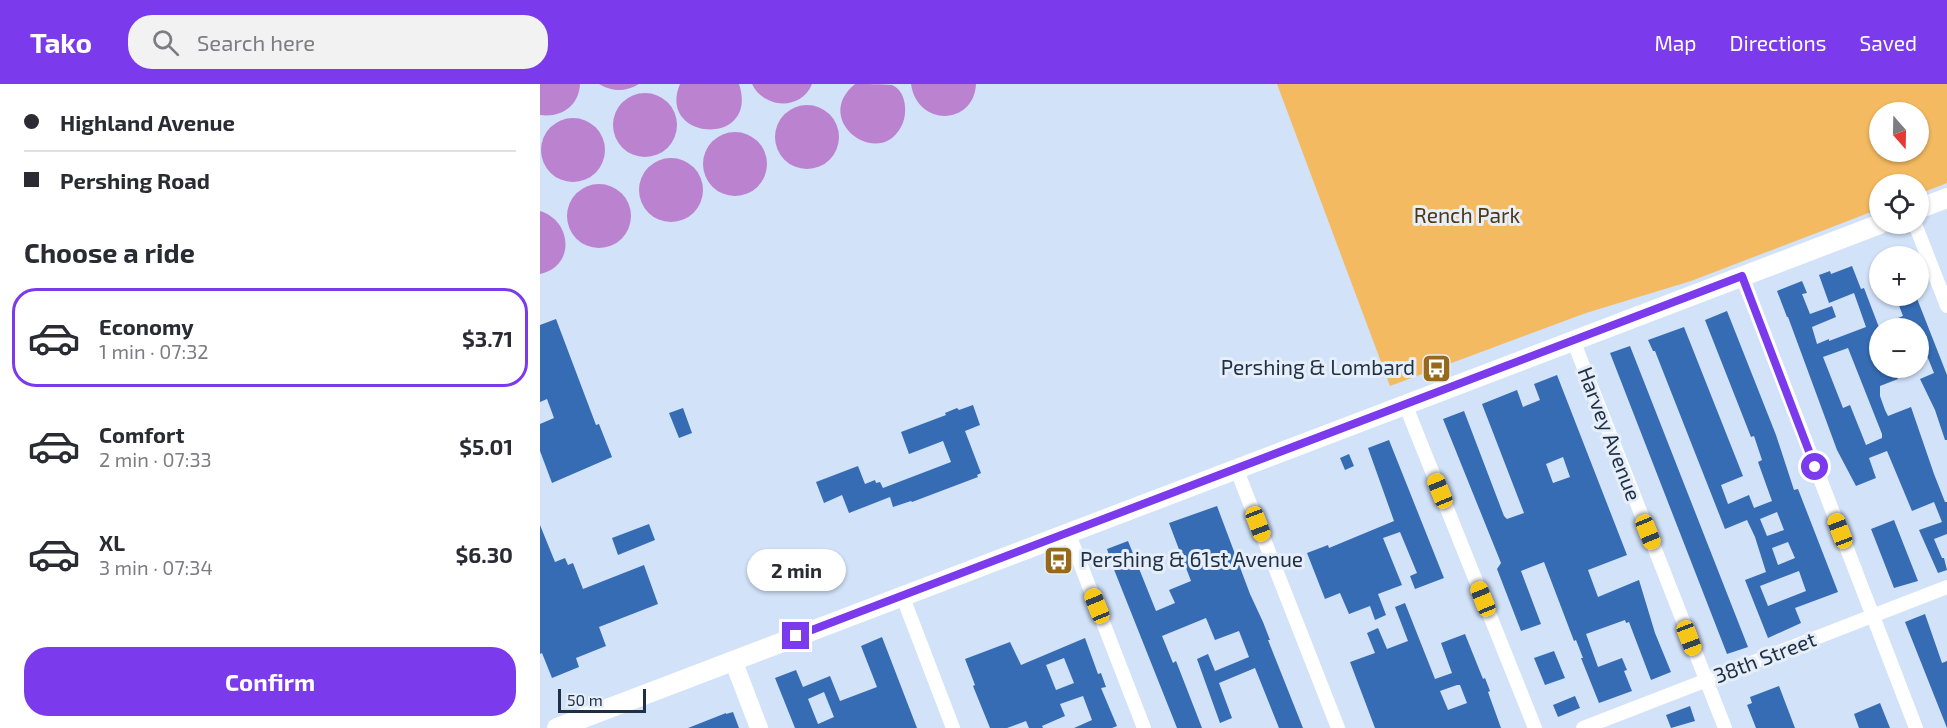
<!DOCTYPE html>
<meta charset="utf-8">
<style>
body{margin:0;font-family:"Exo 2",sans-serif;background:#f2f2f3;color:#2b2b33;height:100vh;display:flex;flex-direction:column;font-size:22px;white-space:nowrap}
*{box-sizing:border-box;margin:0}
p{font-size:20px;color:#7c7c81}
.icon{flex:none;width:33px;height:33px;fill:none;stroke:currentColor;stroke-width:2;stroke-linecap:round;stroke-linejoin:round}
.map{position:relative;flex:1;overflow:hidden}
.panel{display:flex;flex-direction:column;background:#fff;width:540px}
.panel>*{flex:none}
.guide{display:grid;align-content:center;height:132px;padding:0 24px;background:#fff}
.needle{width:39px;rotate:160deg}
.tools{position:absolute;left:1329px;top:18px;display:grid;gap:12px}
.tools a{display:grid;place-items:center;width:60px;height:60px;border-radius:50%;background:#fff;box-shadow:0 2px 4px #0004;font-size:30px}
.scale{position:absolute;left:18px;bottom:15px;width:88px;box-sizing:border-box;padding-left:6px;border:3px solid #1f2f44;border-top:0;font-size:16px;line-height:21px;white-space:nowrap;color:#1f2f44;-webkit-text-stroke:4px #e6eefa;paint-order:stroke}
.end{position:absolute;width:27px;height:27px;margin:-14px;border:8px solid #7c3aed;background:#fff;box-shadow:0 0 0 3px #fff}
.from{border-radius:50%}
.bubble{position:absolute;height:42px;border-radius:21px;background:#fff;box-shadow:0 2px 4px #0004;font-size:20px;font-weight:700;line-height:42px;text-align:center}
.car{position:absolute;width:18px;height:36px;margin:-18px -9px;border-radius:8px;box-shadow:0 0 4px 2px #0007;background:linear-gradient(#f5c518 24%,#345 0 40%,#f5c518 0 76%,#345 0 86%,#f5c518 0)}
.guide b{display:flex;align-items:center;gap:21px;height:57px;font-size:22px}
.guide b+b{border-top:2px solid #e1e1e2}
.guide i{width:15px;height:15px;background:#2b2b33}
ul{padding:0;list-style:none}
li{display:flex;align-items:center;gap:18px;height:99px;margin:0 12px 9px;padding:0 12px;border:3px solid transparent;border-radius:24px}
li div{flex:1}
li b{display:block;font-size:22px}
li em{font-style:normal;font-weight:700}
li.on{border-color:#7c3aed}
li>.icon{width:54px;height:54px;stroke-width:1.5}
h2{padding:0 24px;font-size:27px;line-height:72px}
.cta{display:flex;gap:12px;margin-top:auto;padding:12px 24px}
.cta a{flex:1;height:69px;border-radius:24px;background:#7c3aed;color:#fff;font-size:24px;font-weight:700;line-height:69px;text-align:center}
header{display:flex;align-items:center;gap:36px;box-sizing:border-box;height:84px;padding:0 30px;background:#7c3aed;color:#fff}
header strong{font-size:28px}
nav{display:flex;gap:33px;margin-inline-start:auto;font-size:21px}
.search{width:420px;height:54px;background:#f2f2f3;display:flex;align-items:center;gap:15px;box-sizing:border-box;padding:0 21px;border-radius:24px;color:#7c7c81;font-size:22px}
main{display:flex;flex:1;min-height:0}
.map>svg:first-child{display:block}
.green{fill:#f4ba61;fill-rule:evenodd}
.water{fill:#bb82d0}
.building{fill:#356cb4;fill-rule:evenodd}
.lines{fill:none;stroke-linecap:round;stroke-linejoin:round}
.minor{stroke:#fff;stroke-width:14}
.tertiary{stroke:#fff;stroke-width:18}
.secondary{stroke:#fff;stroke-width:20}
.route{stroke:#7c3aed;stroke-width:8}
.labels{text-anchor:middle;stroke-width:6;stroke-linejoin:round;paint-order:stroke}
.park-label{font-size:21px;fill:#4f3710;stroke:#e6eefa}
.poi-label{font-size:21px;fill:#1f2f44;stroke:#e6eefa;text-anchor:end}
.street-label{font-size:21px;fill:#1f2f44;stroke:#e6eefa}
</style>
<header>
<strong>Tako</strong>
<div class="search"><svg class="icon" aria-label="search" viewBox="0 0 24 24"><circle cx="10" cy="10" r="6"/><path d="M15 15l6 6"/></svg>Search here</div>
<nav><a>Map</a><a>Directions</a><a>Saved</a></nav>
</header>
<main>
<section class="panel">
<div class="guide">
<b><i class="from"></i>Highland Avenue</b>
<b><i></i>Pershing Road</b>
</div>
<h2>Choose a ride</h2>
<ul>
<li class="on"><svg class="icon" aria-label="car" viewBox="0 0 24 24"><path d="M5 17H2v-5l4-1 3-4h7l3 4 3 1v5h-3M9 17h6M6 11h13"/><circle cx="7" cy="17" r="2"/><circle cx="17" cy="17" r="2"/></svg><div><b>Economy</b><p>1 min · 07:32</p></div><em>$3.71</em></li>
<li><svg class="icon" aria-label="car" viewBox="0 0 24 24"><path d="M5 17H2v-5l4-1 3-4h7l3 4 3 1v5h-3M9 17h6M6 11h13"/><circle cx="7" cy="17" r="2"/><circle cx="17" cy="17" r="2"/></svg><div><b>Comfort</b><p>2 min · 07:33</p></div><em>$5.01</em></li>
<li><svg class="icon" aria-label="car" viewBox="0 0 24 24"><path d="M5 17H2v-5l4-1 3-4h7l3 4 3 1v5h-3M9 17h6M6 11h13"/><circle cx="7" cy="17" r="2"/><circle cx="17" cy="17" r="2"/></svg><div><b>XL</b><p>3 min · 07:34</p></div><em>$6.30</em></li>
</ul>
<div class="cta"><a>Confirm</a></div>
</section>
<div class="map">
<svg width="1407" height="644" viewBox="0 0 1407 644">
<rect width="100%" height="100%" fill="#d2e2f9"/>
<path class="green" d="M737,0H1407V99L1379,110L1378,100H1340L1339,125L1151,197L1046,229L850,302ZM1340,28H1378V68H1340Z"/>
<path class="water" d="M0,0H40C39,22 21,34 0,31Z
M59,0H99C85,8 73,8 59,0Z
M140,0H199C220,64 116,57 140,0Z
M212,0H272C261,27 224,25 212,0Z
M315,0C325,0 343,0 352,1C367,7 368,31 361,43C338,86 271,36 315,0Z
M371,0H436C434,42 377,43 371,0Z
M73 41a32 32 0 1 1 64 0a32 32 0 1 1-64 0Z
M235 53a32 32 0 1 1 64 0a32 32 0 1 1-64 0Z
M1 66a32 32 0 1 1 64 0a32 32 0 1 1-64 0Z
M163 80a32 32 0 1 1 64 0a32 32 0 1 1-64 0Z
M99 106a32 32 0 1 1 64 0a32 32 0 1 1-64 0Z
M27 132a32 32 0 1 1 64 0a32 32 0 1 1-64 0Z
M0,127C33,137 35,183 0,190Z"/>
<path class="building" d="M1312,182L1321,205L1324,204L1340,246V284H1353L1358,295L1340,302V312L1345,326L1348,332L1371,323L1394,390L1405,418H1407V450L1394,455L1402,474H1404L1407,486L1398,489L1379,446L1402,438L1394,418L1372,427L1347,367L1329,374L1336,394L1316,402L1297,366L1248,233H1247L1237,207L1262,197L1267,209L1262,210L1270,230L1292,222L1296,233L1272,243L1277,260L1289,255V257L1326,243L1314,209L1289,219L1279,191L1290,187L1291,190ZM1308,264L1342,350V354L1326,361L1310,321L1303,324L1283,273Z
M1362,212H1376L1407,291V356H1405L1395,326L1380,295L1394,289L1383,262L1378,264V244H1356L1353,236L1363,232L1358,219L1364,217Z
M1187,227L1236,351L1254,406L1258,405L1298,508L1255,524L1261,539L1228,554L1205,496L1226,488L1215,453L1207,436L1185,445L1115,267H1113L1108,256L1144,243L1203,392L1181,401L1188,420L1209,411L1214,424L1232,417L1218,378L1222,376L1214,352L1211,353L1165,236ZM1237,428L1244,446L1227,452L1220,435ZM1248,458L1255,474L1238,481L1232,464ZM1259,487L1266,507L1228,522L1220,502Z
M16,235L56,341L59,340L72,373L12,399L0,367V340L14,334L7,315L0,318V241Z
M1090,262L1208,563L1187,570L1070,269Z
M1017,291L1087,471L1048,486L1058,513L1099,496L1115,549L1131,588L1111,596L1089,538L1086,539L1085,536L1046,550L1058,583L1082,574L1087,586L1084,587L1092,607L1059,619L1041,574H1043L1036,556L1034,557L1004,478L981,487L1001,540L981,547L957,485L961,479L903,335L924,327L964,432L967,435L984,429L942,320L977,306L983,323L1000,316L994,300ZM1023,373L1030,393L1013,399L1006,380Z
M433,321L440,341L425,347L441,389L437,391L438,393L372,418L371,417L353,423L350,413L309,429L302,411L284,419L276,398L318,382L325,400L335,396L336,399L340,398L343,404L411,378L403,357L369,370L361,348L406,331L405,329L417,324L419,326Z
M143,324L152,349L139,354L129,329Z
M849,356L904,494L875,505L870,492L877,489L860,448L843,454L862,501L838,510L846,531L835,536L830,522L809,530L800,509L785,515L767,469L788,461L789,464L854,437L828,364Z
M809,370L814,382L805,386L800,374Z
M677,422L710,510L723,538L730,556H728L763,644H739L715,584L679,599L692,634L680,639L657,575L668,570L675,587L709,573L699,547L675,556L666,534L622,552L633,579L636,577L662,644H637L573,483L567,465L588,457L616,527L635,519L629,506L651,497L629,439Z
M1354,436L1378,497L1354,504L1331,445Z
M109,440L115,456L78,471L72,454Z
M0,441L15,478L25,474L28,481L33,479L43,505L104,481L118,520L59,543L66,562L36,574L39,583L12,594L2,569L0,570Z
M865,519L895,595L912,589L901,559L925,550L943,595L945,594L950,607L948,608L961,644H835L810,578L835,569L827,549L838,544L847,565L868,557L855,523ZM917,601H920L927,619L908,626L900,607Z
M1385,530L1402,579L1407,577V644L1365,538Z
M342,553L377,644H255L235,594L256,586L263,603L290,592L300,617L337,603L321,562ZM284,608L294,633L278,640L268,615Z
M545,554L558,590L561,589L566,603L561,604L577,642L572,644H534L552,636L543,612L520,620L525,632L502,642L503,644H489L486,637L467,644H450L433,602L435,601L425,575L470,558L481,581ZM524,574L534,599L516,606L506,581Z
M1014,567L1025,594L1005,601L994,574Z
M1239,602L1255,644H1216L1207,621L1212,619L1210,613Z
M1035,612L1040,624L1018,633L1013,621Z
M1340,619L1350,644H1319L1314,630Z
M1150,622L1155,637L1131,644L1126,631Z
M193,628L199,644H148L186,629V630Z"/>
<g class="lines">
<path class="minor" d="M1375,140L1407,222
M1202,192L1376,644
M1033,256L1185,644
M865,320L995,644
M696,384L798,644
M528,448L604,644
M362,511L413,644
M1043,644L1407,503"/>
<path class="tertiary" d="M193,576L219,644"/>
<path class="secondary" d="M1378,125L1407,114
M17,644L1340,140"/>
</g>
<g class="lines">
<path class="route" d="M256,552L1202,192L1275,383"/>
</g>
<defs>
<symbol id="bus-square" viewBox="-11 -11 22 22"><rect x="-9" y="-9" width="18" height="18" rx="4" fill="#976918" stroke="#e6eefa"/><path d="M-5-6H5V4H4V6H2V4H-2V6H-4V4H-5ZM-3.5-4V0h7V-4ZM-3.5 1.2v1.5H-2V1.2ZM2 1.2v1.5H3.5V1.2Z" fill="#fff"/></symbol>
</defs>
<g fill-rule="evenodd">
<use href="#bus-square" x="880" y="268" width="33" height="33"/>
<use href="#bus-square" x="502" y="460" width="33" height="33"/>
</g>
<g class="labels">
<g class="park-label">
<text x="927" y="139">Rench Park</text>
</g>
<g class="poi-label">
<text x="875" y="291">Pershing &amp; Lombard</text>
<text x="540" y="483" text-anchor="start">Pershing &amp; 61st Avenue</text>
</g>
<g class="street-label">
<text transform="translate(1069 350) rotate(69)" y="7">Harvey Avenue</text>
<text transform="translate(1225 574) rotate(-21)" y="7">38th Street</text>
</g>
</g>
</svg>
<div class="tools">
<a><svg class="needle" viewBox="-14 -14 28 28"><path d="M0-13l5 13h-10z" fill="#e53935"/><path d="M0 13l5-13h-10z" fill="#7c7c81"/></svg></a>
<a><svg class="icon" aria-label="locate" viewBox="0 0 24 24"><circle cx="12" cy="12" r="6"/><path d="M12 2v4M12 18v4M2 12h4M18 12h4"/></svg></a>
<a>+</a>
<a>−</a>
</div>
<div class="scale">50 m</div>
<i class="end from" style="left:1275px;top:383px"></i>
<i class="end" style="left:256px;top:552px"></i>
<div class="bubble" style="left:207px;top:465px;width:99px">2 min</div>
<i class="car" style="left:900px;top:407px;rotate:338deg"></i>
<i class="car" style="left:718px;top:440px;rotate:159deg"></i>
<i class="car" style="left:1300px;top:447px;rotate:339deg"></i>
<i class="car" style="left:1108px;top:448px;rotate:158deg"></i>
<i class="car" style="left:943px;top:515px;rotate:338deg"></i>
<i class="car" style="left:557px;top:522px;rotate:338deg"></i>
<i class="car" style="left:1149px;top:554px;rotate:159deg"></i>
</div>
</main>
